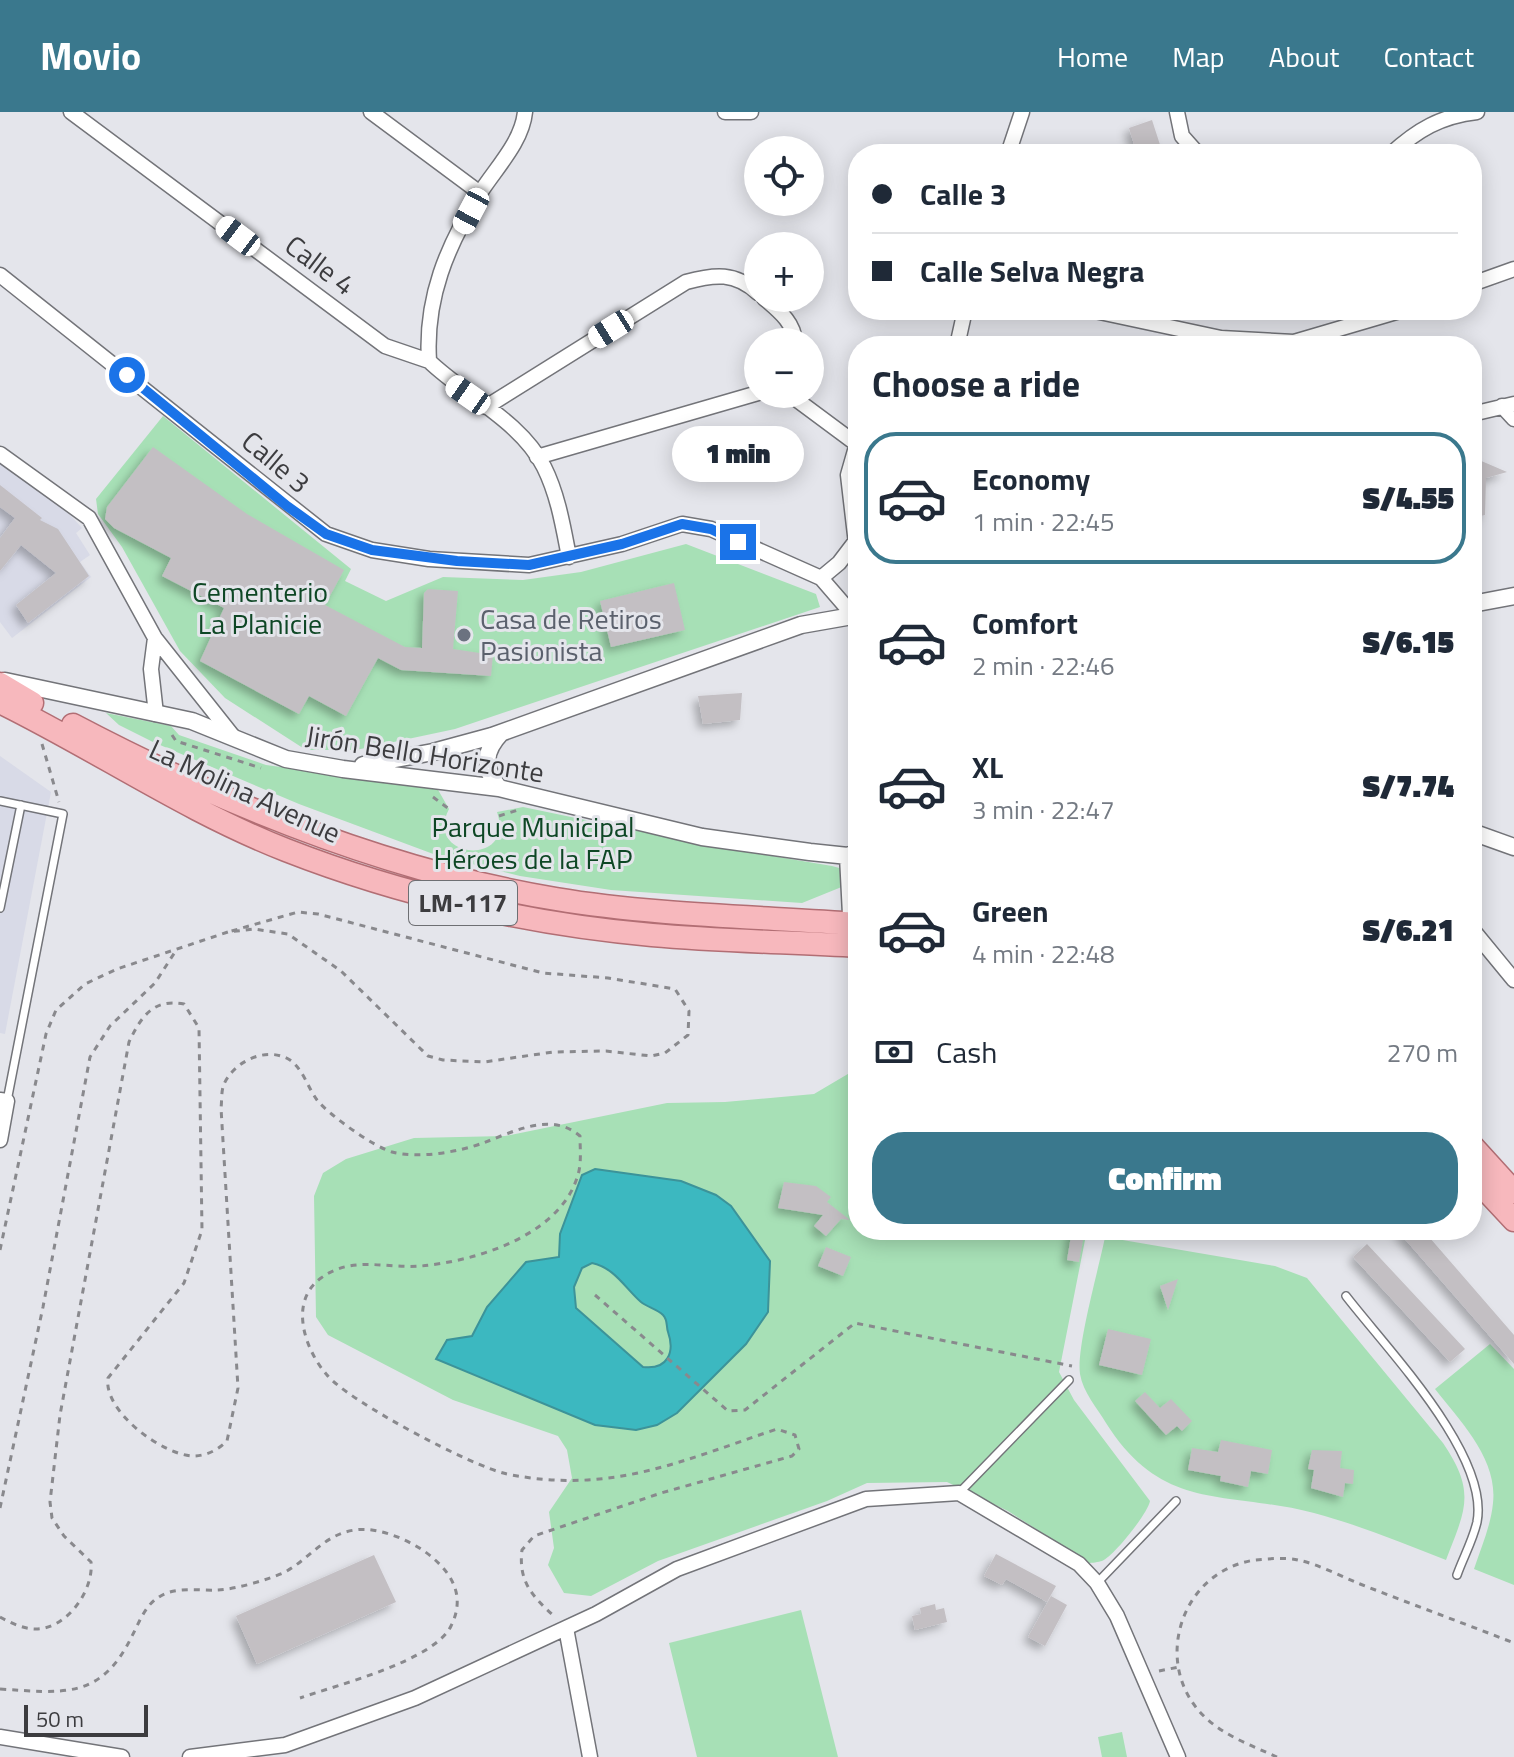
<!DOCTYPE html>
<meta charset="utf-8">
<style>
body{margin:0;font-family:"Titillium Web",sans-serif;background:#f6f6f7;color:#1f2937;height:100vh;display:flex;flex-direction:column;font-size:30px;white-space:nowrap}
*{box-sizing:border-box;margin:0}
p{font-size:26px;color:#747a83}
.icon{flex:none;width:44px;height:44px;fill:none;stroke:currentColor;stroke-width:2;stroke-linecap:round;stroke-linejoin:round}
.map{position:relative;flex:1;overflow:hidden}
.side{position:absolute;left:848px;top:224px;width:634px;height:904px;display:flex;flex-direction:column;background:#fff;border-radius:32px;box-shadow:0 4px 20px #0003}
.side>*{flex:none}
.top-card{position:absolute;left:848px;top:32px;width:634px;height:176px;border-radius:32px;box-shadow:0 4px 20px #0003;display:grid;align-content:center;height:176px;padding:0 24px;background:#fff}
.tools{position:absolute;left:744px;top:24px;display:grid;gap:16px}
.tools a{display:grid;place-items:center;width:80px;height:80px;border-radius:50%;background:#fff;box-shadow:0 4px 20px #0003;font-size:40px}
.scale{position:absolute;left:24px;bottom:20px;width:124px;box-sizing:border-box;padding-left:8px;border:4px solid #3c3c3f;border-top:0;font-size:22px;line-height:28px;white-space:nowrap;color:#3c3c3f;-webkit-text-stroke:6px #e4e5eb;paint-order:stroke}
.end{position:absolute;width:36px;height:36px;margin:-18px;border:10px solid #1a73e8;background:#fff;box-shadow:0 0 0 4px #fff}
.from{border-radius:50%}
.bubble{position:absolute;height:56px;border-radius:28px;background:#fff;box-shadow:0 4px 20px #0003;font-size:26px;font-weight:800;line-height:56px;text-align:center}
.car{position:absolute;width:24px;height:48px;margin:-24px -12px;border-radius:10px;box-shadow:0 0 6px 2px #0007;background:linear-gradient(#fff 24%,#345 0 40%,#fff 0 76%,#345 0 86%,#fff 0)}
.top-card b{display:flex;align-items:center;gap:28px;height:76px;font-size:30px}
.top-card b+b{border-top:2px solid #e0e1e3}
.top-card i{width:20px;height:20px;background:#1f2937}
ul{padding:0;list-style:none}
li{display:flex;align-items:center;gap:24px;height:132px;margin:0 16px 12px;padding:0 8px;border:4px solid transparent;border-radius:32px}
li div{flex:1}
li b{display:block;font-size:30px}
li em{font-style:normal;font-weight:800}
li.current{border-color:#3a788d}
li>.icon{width:72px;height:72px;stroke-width:1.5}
h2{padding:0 24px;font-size:36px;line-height:96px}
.pay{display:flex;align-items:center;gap:20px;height:88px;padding:0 24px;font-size:30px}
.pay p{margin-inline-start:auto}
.button{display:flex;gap:16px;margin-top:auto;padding:16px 24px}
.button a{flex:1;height:92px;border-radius:32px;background:#3a788d;color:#fff;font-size:32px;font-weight:800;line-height:92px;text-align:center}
header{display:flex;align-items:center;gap:48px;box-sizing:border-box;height:112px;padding:0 40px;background:#3a788d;color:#fff}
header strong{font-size:38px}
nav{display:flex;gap:44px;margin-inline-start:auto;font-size:28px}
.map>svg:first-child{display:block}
.built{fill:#d8dae7}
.green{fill:#a7e0b6}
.water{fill:#3cb8c0;stroke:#3c9399;stroke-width:2;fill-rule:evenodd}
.building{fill:#c3bfc3;filter:url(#shadow)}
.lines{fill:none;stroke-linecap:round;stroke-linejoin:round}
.service-casing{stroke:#737479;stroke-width:10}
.minor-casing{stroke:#737479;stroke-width:17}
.tertiary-casing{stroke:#737479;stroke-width:19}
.primary-casing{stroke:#b26e74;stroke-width:25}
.path{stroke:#89898d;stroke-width:3;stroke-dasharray:6 6;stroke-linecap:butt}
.service{stroke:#fff;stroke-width:7}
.minor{stroke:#fff;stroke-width:14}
.tertiary{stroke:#fff;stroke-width:16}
.primary{stroke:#f7b8bd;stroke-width:22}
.route{stroke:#1a73e8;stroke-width:10}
.worship-dot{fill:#6b7280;stroke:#e4e5eb;stroke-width:3}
.labels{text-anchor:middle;stroke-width:6;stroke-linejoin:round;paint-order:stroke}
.shield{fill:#e4e5eb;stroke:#6e6f73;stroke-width:2}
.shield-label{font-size:26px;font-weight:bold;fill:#3c3c3f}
.street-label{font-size:28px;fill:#3c3c3f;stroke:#e4e5eb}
.park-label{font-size:28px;fill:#0e4725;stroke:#e4e5eb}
.worship-label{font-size:28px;fill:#5b616d;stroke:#e4e5eb;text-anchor:start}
</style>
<header>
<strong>Movio</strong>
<nav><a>Home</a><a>Map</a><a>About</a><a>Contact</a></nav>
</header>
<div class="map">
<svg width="1514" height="1645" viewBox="0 0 1514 1645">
<defs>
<filter id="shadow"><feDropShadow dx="-5" dy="5" stdDeviation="4" flood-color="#0004"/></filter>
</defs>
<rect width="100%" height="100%" fill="#e4e5eb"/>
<path class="built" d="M0,346L71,404L82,416L76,421L90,443L80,450L91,465L12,526L0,510Z
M0,644L51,680L5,922L0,921Z"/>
<path class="green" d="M163,304L351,457L345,469L386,489L443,465L523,468L581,460L686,432L816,482L820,495L455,617L356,638H306L225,586L180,539L122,435L98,402L96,387Z
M106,601L171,614L179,623L266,653L437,676L449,697C423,747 516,756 497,700L523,695L701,732L832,754L843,757L844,774L802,791L611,778L520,764L436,743L299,692L153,630L119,613Z
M858,956V1118H1087L1059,1260L1074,1288L1150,1389C1148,1401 1114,1444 1102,1449C1099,1450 1091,1451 1089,1451L1008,1399L947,1370L867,1371L827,1389L658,1449L591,1484L564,1481L548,1453L554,1436L549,1400L572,1366L567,1338L558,1324L453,1288L328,1223L316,1205L314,1084L323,1061L346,1047L414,1026L505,1024L667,991L725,990L814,982Z
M1105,1125L1275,1154L1307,1166L1443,1331C1476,1380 1466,1396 1446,1448C1403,1431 1359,1413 1314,1401C1225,1378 1163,1401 1106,1311C1097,1296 1083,1280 1080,1262C1076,1236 1099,1156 1105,1125Z
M1490,1232L1514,1257V1473L1474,1457C1481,1436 1491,1413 1493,1391C1498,1347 1460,1309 1435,1277Z
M801,1498L838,1645H697L669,1531Z
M1122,1620L1127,1645H1102L1098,1625Z"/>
<path class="water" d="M595,1057L681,1069L716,1083L731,1094L770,1149L768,1200L746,1232L677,1301L657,1313L636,1318L595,1313L436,1247L447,1228L472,1224L487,1195L526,1150L559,1145L560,1122L582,1063ZM592,1151C615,1156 625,1176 641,1190C647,1195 657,1197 663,1203C668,1208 666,1214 668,1220C675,1240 668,1258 643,1255L576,1196L574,1175L582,1156Z"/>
<path class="building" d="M1152,8L1162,39L1137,42L1129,16Z
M153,335L247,402L344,458L325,493L405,535L422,536L424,481L428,477L458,479L453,537L493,543L491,564L401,558L378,546L346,604L309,584L299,602L200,549L224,496L162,464L171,446L114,416L105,407L107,395Z
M1472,345L1507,360L1486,366L1485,403L1472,406Z
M0,373L42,406L40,408L58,417L89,464L28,511L16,493L56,461L21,433L0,459V426L15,406L0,395Z
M674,471L685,518L611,535L600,489Z
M742,581L740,608L703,612L698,584Z
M784,1070L816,1074L831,1085L827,1090L850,1108L841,1107L826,1124L814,1114L823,1103L778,1096Z
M1072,1118H1085L1079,1150L1067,1148Z
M1397,1118H1423L1514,1223V1252Z
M1367,1132L1465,1237L1450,1250L1353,1145Z
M826,1135L851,1145L843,1164L818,1154Z
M1178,1167L1168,1198L1160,1174Z
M1108,1217L1151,1227L1142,1263L1099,1253Z
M1145,1280L1160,1296L1171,1287L1192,1309L1182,1319L1177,1314L1166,1323L1135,1289Z
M1221,1328L1272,1338L1268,1362L1251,1359L1248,1375L1220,1369L1221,1364L1188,1358L1192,1336L1218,1340Z
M1312,1338L1342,1339L1340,1356L1354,1358L1353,1372L1345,1371L1343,1385L1311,1376L1314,1358L1308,1357Z
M996,1442L1056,1474L1047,1490L1006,1467L1002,1473L984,1464Z
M374,1443L396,1490L257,1552L236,1504Z
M1051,1484L1067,1493L1045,1534L1028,1525Z
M935,1492L936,1498L944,1496L947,1510L915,1518L912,1504L921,1502L920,1496Z"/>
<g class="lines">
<defs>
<path id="service" d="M0,689L63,702L7,989
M0,796L21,693
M1346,1184C1386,1236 1490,1343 1477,1410C1473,1428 1463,1446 1457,1463
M959,1381L1069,1268
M1097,1471L1176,1389"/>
<path id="minor" d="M71,0L385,234L429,249
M371,0L480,81
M525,0C522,30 496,56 480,81C447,134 425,186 429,249C464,283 521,309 544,355C558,383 563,414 569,445
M725,0H751
M1177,0L1182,24L1198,42
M1008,42L1022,0
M1391,42C1417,18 1441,4 1477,0
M0,163L326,422L372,438L429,447L529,453L622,432L682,412L711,417L821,466L853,503
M1472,172L1514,157
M764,186C779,199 794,210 795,230
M1090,198L1221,226L1294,230L1403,198
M957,234L965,198
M789,282L855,331
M1502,294L1514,307
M486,295L686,170C715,162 735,160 758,181
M1472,302L1514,292
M858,328L848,363L858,449
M0,342L89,406L155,526L232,623
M537,345L758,281
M821,466L839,451L855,430
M155,526L151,557L156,602
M1472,817L1514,868
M0,988L7,989L0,1028
M566,1516L590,1645
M0,1625L122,1645
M190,1645L285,1633L415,1586L596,1502L677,1457L866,1387L959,1381L1079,1452L1097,1471L1117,1504L1178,1645"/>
<path id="tertiary" d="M1472,492L1514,484
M5,569L192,609L286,647L343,657L499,676L702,725L810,740L848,744L858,740
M363,653L433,640L492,624L801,513L858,503
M499,676C483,656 483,640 501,621
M1472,720L1514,735
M848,744L852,822"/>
<path id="primary" d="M0,572L32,591
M0,590C96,637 186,699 286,738C401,783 528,812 652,823C720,829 789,830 858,834
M73,613C223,692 388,759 556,787C651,803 761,805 858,812
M1472,1034L1514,1080
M1472,1063L1514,1108"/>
</defs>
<use href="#service" class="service-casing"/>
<use href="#minor" class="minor-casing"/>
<use href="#tertiary" class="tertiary-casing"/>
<use href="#primary" class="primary-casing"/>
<path class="path" d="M172,623L176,629L261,656
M42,632L59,690
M433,685L449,697
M499,704L518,698
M0,1138L46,922L56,898L85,872L117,857L228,820L254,817L288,822L341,859L428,944L443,948L484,950L553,940L606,939L651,944L665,941L688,923L689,899L675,877L608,866L543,861L318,802L298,800L228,820
M595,1183L728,1299L745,1298L855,1211L1072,1254
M0,1396L43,1195L90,945L110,914L155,871L175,840
M0,1505C11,1511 23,1517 36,1517C67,1517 94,1478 91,1450L64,1424L52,1406L50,1390L60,1303L129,930C141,905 153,886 184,892L199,916L202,1118L184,1171L108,1266C103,1299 162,1343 193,1344C206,1344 218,1338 227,1329L238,1276L221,996C222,989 221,979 224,972C235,948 268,934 290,948C303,957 308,976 317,988C329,1003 374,1035 392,1040C419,1047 458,1040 483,1031C513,1020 551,999 580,1024C580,1038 582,1052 577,1066C558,1124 476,1149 421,1154C387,1157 352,1143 321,1166C288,1190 305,1238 327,1263C348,1289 473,1355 507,1362C611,1383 681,1349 777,1317L795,1323L799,1337L792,1344L661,1381L534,1424L522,1438C518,1470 533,1485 555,1505
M1159,1559L1179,1555
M0,1577C63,1581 101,1588 132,1524C139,1511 145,1493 159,1485C175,1474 200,1479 218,1478C237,1477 266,1468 283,1461C309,1448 324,1422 355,1418C379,1414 415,1430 433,1446C456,1466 464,1488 451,1514C434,1549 337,1573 300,1586
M1277,1645C1253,1634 1227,1625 1207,1607C1150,1556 1179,1459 1255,1448C1267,1447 1286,1445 1298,1448C1318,1452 1340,1464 1360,1472C1411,1492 1463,1511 1514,1531"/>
<use href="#service" class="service"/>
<use href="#minor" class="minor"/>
<use href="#tertiary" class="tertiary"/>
<use href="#primary" class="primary"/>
</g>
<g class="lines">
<path class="route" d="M127,263L287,394L326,422L372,438L457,449L529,453L622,432L682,412L711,417L738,430"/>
</g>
<circle class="worship-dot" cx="464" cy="523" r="8"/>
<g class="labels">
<rect class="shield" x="409" y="769" width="108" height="44" rx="6"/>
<g class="shield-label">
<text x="463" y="800">LM-117</text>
</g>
<g class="street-label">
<text transform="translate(320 153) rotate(37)" y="10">Calle 4</text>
<text transform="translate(276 350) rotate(40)" y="10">Calle 3</text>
<text transform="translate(425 642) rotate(9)" y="10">Jirón Bello Horizonte</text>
<text transform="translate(245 679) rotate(25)" y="10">La Molina Avenue</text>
</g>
<g class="park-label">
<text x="260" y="490">Cementerio<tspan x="260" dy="32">La Planicie</tspan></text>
<text x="533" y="725">Parque Municipal<tspan x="533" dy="32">Héroes de la FAP</tspan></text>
</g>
<g class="worship-label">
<text x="480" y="517">Casa de Retiros<tspan x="480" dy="32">Pasionista</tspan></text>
</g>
</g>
</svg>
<div class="tools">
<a><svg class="icon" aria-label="locate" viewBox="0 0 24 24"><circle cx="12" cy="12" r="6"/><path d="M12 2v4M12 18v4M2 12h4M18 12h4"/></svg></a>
<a>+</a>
<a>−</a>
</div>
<div class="scale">50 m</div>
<i class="end from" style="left:127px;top:263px"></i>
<i class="end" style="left:738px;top:430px"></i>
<div class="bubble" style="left:672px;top:314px;width:132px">1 min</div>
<i class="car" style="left:471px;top:99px;rotate:208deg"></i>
<i class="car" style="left:238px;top:124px;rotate:307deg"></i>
<i class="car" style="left:611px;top:217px;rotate:238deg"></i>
<i class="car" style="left:468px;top:283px;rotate:305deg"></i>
<div class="top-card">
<b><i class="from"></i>Calle 3</b>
<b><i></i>Calle Selva Negra</b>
</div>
<section class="side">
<h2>Choose a ride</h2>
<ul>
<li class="current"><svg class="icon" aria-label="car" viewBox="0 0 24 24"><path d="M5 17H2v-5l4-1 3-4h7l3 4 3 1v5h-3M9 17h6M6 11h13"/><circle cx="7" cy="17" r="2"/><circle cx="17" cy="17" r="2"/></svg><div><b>Economy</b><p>1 min · 22:45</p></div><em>S/4.55</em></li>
<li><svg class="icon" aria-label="car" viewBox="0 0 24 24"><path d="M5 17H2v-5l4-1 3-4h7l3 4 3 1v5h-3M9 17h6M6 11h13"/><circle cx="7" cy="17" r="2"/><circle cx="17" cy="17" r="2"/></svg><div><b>Comfort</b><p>2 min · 22:46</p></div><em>S/6.15</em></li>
<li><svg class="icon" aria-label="car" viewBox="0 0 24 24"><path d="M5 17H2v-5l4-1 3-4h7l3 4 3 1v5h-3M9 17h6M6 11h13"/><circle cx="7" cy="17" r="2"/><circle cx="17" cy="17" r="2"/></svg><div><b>XL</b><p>3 min · 22:47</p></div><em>S/7.74</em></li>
<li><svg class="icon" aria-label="car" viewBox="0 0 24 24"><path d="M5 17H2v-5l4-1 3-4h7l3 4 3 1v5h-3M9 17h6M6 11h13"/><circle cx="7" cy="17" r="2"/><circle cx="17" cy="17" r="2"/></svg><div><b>Green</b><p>4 min · 22:48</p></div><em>S/6.21</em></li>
</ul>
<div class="pay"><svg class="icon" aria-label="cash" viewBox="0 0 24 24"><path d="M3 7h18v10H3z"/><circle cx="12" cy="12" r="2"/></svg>Cash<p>270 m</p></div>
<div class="button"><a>Confirm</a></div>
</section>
</div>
